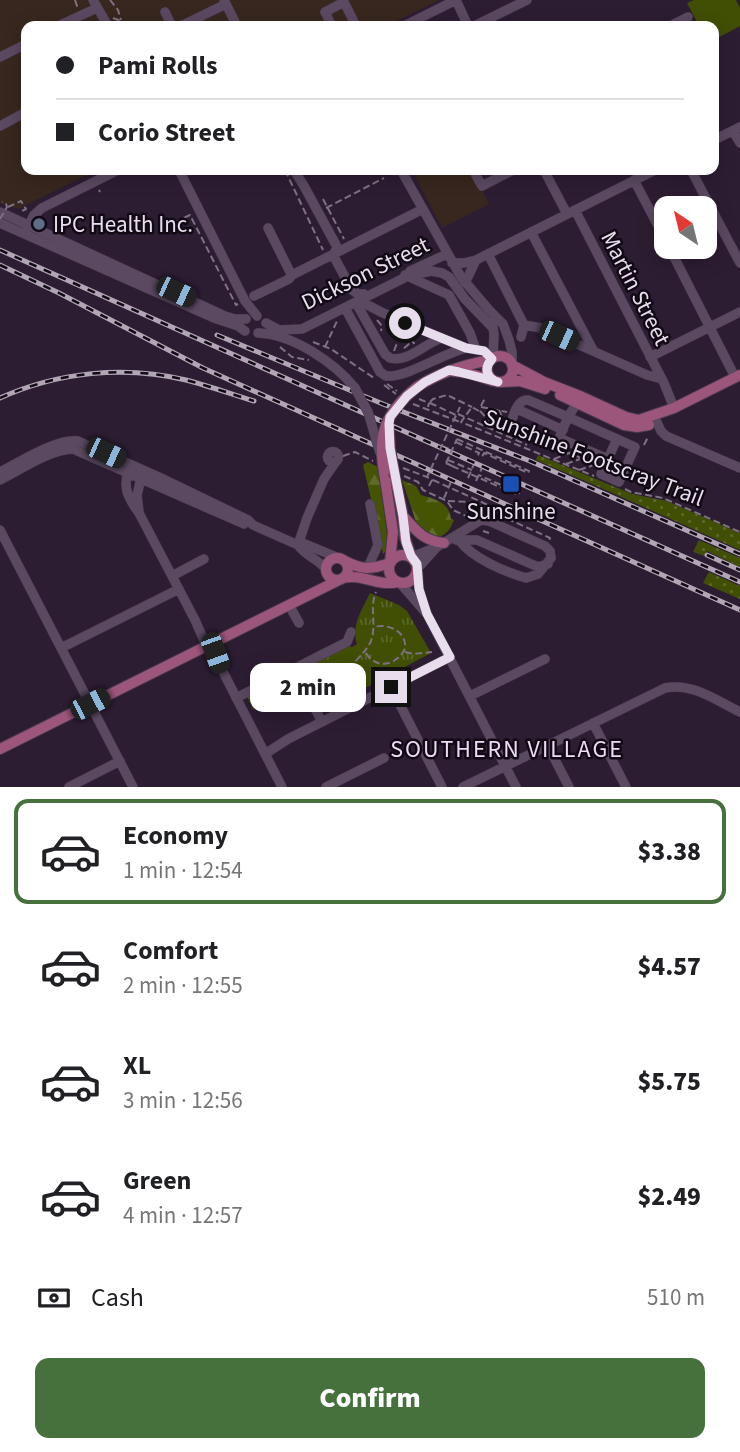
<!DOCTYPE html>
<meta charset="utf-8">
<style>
body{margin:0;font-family:"Source Sans 3",sans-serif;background:#f2f2f2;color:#202124;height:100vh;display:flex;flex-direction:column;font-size:26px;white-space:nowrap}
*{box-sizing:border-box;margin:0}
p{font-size:23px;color:#757577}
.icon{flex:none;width:38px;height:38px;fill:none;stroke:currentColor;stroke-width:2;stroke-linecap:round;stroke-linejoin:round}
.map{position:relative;height:787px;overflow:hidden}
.details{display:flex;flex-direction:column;background:#fff;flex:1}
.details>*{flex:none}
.hud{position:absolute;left:21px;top:21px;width:698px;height:154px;border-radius:14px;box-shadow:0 4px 18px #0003;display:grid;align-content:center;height:154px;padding:0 35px;background:#fff}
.needle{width:46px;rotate:325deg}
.controls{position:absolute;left:654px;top:196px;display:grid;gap:14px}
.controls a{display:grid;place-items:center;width:63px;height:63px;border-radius:14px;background:#fff;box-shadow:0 4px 18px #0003;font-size:35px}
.end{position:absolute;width:32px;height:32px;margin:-16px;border:9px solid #e8ddec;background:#111;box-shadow:0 0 0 4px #111}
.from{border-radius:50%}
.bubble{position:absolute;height:49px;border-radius:14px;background:#fff;box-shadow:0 4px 18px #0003;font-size:23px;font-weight:800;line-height:49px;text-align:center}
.car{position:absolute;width:21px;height:42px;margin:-21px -10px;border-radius:9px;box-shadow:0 0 5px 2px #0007;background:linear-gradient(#222 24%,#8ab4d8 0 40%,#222 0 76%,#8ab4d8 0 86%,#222 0)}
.hud b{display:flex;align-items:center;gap:24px;height:66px;font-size:26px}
.hud b+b{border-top:2px solid #e0e0e0}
.hud i{width:18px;height:18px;background:#202124}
ul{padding:12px 0 0;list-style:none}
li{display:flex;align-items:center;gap:21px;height:105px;margin:0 14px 10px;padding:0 21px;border:4px solid transparent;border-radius:14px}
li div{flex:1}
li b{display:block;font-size:26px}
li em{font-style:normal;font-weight:800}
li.selected{border-color:#47713c}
li>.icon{width:63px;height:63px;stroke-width:1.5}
.pay{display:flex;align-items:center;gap:18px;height:77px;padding:0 35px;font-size:26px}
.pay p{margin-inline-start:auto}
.primary-button{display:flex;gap:14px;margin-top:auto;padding:14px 35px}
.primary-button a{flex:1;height:80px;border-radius:14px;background:#47713c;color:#fff;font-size:28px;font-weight:800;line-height:80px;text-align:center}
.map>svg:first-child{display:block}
.commercial{fill:#38271e}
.grass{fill:url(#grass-dots)}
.forest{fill:url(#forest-firs)}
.park{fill:url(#park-tufts)}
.pitch{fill:#404f04}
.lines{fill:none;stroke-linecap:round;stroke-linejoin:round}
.minor-casing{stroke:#483a4c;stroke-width:10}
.major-casing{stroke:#483a4c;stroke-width:12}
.path{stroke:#7e7184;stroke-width:2;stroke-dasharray:7 3.5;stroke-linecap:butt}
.minor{stroke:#5b4962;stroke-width:9}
.major{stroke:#9c557b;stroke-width:10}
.rail-casing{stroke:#b1a5b6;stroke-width:5}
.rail{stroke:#110a14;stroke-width:2.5;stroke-dasharray:8;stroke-linecap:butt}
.minor-bridge-casing{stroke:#483a4c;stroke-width:10;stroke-linecap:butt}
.major-bridge-casing{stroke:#483a4c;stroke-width:12;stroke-linecap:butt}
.path-bridge{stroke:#7e7184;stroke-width:2;stroke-dasharray:7 3.5;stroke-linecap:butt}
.minor-bridge{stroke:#5b4962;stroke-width:9}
.major-bridge{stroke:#9c557b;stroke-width:10}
.route{stroke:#e8ddec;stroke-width:9}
.service-dot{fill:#5c6f8a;stroke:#110a14;stroke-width:2.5}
.transit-dot{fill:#1a4fb4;stroke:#110a14;stroke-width:2.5}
.labels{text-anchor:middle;stroke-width:5;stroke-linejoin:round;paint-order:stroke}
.poi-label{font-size:23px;fill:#e8ddec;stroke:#110a14;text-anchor:start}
.street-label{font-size:23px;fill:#e8ddec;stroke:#110a14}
.neighbourhood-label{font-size:24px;letter-spacing:2px;fill:#eed9f6;stroke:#110a14}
</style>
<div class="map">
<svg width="740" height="787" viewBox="0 0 740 787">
<defs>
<pattern id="grass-dots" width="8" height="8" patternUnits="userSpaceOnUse" patternTransform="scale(1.75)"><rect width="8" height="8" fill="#404f04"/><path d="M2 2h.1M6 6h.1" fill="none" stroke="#5c6829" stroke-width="1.8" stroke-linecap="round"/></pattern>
<pattern id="forest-firs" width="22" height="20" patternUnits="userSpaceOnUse" patternTransform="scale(1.75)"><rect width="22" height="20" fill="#445403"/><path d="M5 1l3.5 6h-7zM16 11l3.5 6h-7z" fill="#5f6c28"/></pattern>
<pattern id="park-tufts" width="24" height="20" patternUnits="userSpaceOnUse" patternTransform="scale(1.75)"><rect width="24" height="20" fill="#404f04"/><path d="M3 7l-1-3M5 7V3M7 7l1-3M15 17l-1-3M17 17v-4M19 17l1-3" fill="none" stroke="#5c6829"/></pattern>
</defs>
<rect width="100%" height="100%" fill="#2d1d33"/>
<path class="commercial" d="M0,0H439L386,26H26V170H97L18,209L0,203Z
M412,170H472L489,204L442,228Z"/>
<path class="grass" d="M538,455L632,494L667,501L740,533V550L608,491L536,460Z
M699,540L740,558V567L707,551L704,556L693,552Z
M709,572L740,586V599L703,583Z
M293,671L300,685L253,709L246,695Z"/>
<path class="forest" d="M368,462L378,467L387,534L386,551L383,554L380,537L363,465Z
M402,480L416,486L421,495C435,499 449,502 451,519L454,520C450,530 446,536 435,538L418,528Z"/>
<path class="park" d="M370,593L399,605L407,611L431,653L335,704L313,661L345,645L352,647L357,644C351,625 362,610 370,593Z"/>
<path class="pitch" d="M694,0H736L740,8V26L714,40V26H699L687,3Z"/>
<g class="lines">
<defs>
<path id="minor" d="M93,0L108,26
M224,0L237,26
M343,0L356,26
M165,12L172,26
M58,26L97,8
M181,26L226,4
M332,26L325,12L344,2
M404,26L456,0L468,26
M474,26L527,0
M670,26L688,17
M0,57L26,44
M0,126L26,112
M733,131L740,143
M714,140L740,127
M179,170L245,301L257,316
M294,170L304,186L336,245L337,248L333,255L352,290L358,294H364
M401,170L461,277L489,310L503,324L509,340L512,352V364
M473,170L482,186L513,170
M544,170L567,214
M691,170L740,263
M634,180L667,243
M575,210L664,383L674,408
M0,212L225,316L235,319H246
M0,223L214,318L238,326L245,331
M268,228L290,272L294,274L423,209
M27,229L34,215L42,208L118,170
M531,232L593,350
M669,247L735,377
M488,254L524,325L521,337
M452,263H464L476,260L655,170
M410,271L447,254
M405,275L449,295L470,333L476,350
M465,283L476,260
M254,296L289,279L293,274
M360,301L381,312L427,332L466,348L484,351L492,359
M356,303L385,354L390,358C408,363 425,343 442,338
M345,308L380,372L386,376C407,378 443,353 466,348
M492,322L494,334L493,358
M266,323L279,330L302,329L408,276L431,271L442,273L449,277L465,299L493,328
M524,325L541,328L647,375L662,379
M258,333C292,334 334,362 355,388
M650,357L740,312
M577,403L568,417L528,400C518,399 513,415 511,424L513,427L554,444L557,443L568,417L635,447L619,482L601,474L617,439
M517,409L563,430
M654,416L661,431L666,436L740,468
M559,438L608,459
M327.5 457a5.5 5.5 0 1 1 11 0a5.5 5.5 0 1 1-11 0Z
M129,469C122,487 128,498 139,513L195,620L206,645L221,669
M0,472C20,462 57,438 78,441L159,477L248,520L253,525L298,545C304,555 318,559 326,569
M0,480C20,470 51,449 73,449L244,524
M139,512L137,495L142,474
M0,530L133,787
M456,540H477L538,567L548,564
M298,545L307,518L324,479L337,460
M298,545L305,544L341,559
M412,557L437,547L481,520L489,521L545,546L550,551L551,558L538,574L526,578C505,572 472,558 459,540
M418,568L436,548
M367,569L378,545L370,504
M418,570L419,589L427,614L516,787
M172,576L204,559
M400,583L426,613
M289,605L299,623
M61,648L179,589
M219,664L282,787
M294,669L322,722
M391,687L442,787
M470,696L545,659
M236,698L347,642L351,632
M593,723L626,787
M548,746L569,787
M265,754L288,739L450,657
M69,787L120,761
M326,787L384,758
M463,787L665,688C692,682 717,701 740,712"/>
<path id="major" d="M487 369a13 13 0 1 1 26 0a13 13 0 1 1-26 0Z
M512,365L544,382L580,396L626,417L639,420L674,408L740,375
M451,371L469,373L493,381
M503,382L520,381L545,389
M417,387C440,372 463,365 490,360
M560,395L624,425L637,427L649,425
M384,472L393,532L390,562
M395,477L403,516L405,538L411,556
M403,516C417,531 422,540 444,543
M389 569a14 14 0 1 1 28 0a14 14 0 1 1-28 0Z
M326 569a11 11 0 1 1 22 0a11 11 0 1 1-22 0Z
M343,560C362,570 370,570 390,563
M343,578C363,573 376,587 398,582
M0,749L341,579"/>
</defs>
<use href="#minor" class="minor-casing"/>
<use href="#major" class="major-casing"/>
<path class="path" d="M75,0L78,9
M110,0L118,10L121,20
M113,18L121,21L124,26
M285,170L323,250
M99,190L100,192
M323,199L344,239
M8,207L21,201L26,209L20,212
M326,208L384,178
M165,227L190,215L236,305L238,304
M377,320L382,326L381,331
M402,332L414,343L409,344L403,349
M313,342L331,349L374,378
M280,347L292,357L309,360
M325,347L337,321
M394,351L402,330
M387,384L397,391
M384,385L396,394
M419,399L429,403L428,407
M430,402L433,399L447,395L472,407
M430,403L456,415
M413,404L460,422
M481,406L485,398
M481,407L507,412
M499,410L504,422
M479,411L472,407L461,422L594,476
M480,411L494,426L505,431
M457,439L529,471L528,473L484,453L481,459
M456,442L479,453L477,457
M644,445L648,437
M442,446L452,450
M343,456L355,452L373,461
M554,459L569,453L595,464
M448,460L472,470
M446,463L452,466
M566,464L580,459
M403,468L427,477
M579,470L594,465
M404,476L418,482L423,490L447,501L453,510L468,517L470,519
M468,478L474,464
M476,481L482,468
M625,489L631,492L663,498L740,532
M444,498L451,482
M448,501L473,502L497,513
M499,510L497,513L507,518
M508,520V519L550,538L549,541
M483,531L489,533
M405,652L414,654L432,652
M366,653C373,665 387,668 399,657C401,655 404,652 405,648C407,631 387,623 374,627
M322,665L340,701
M339,699C341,686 345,674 354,663C360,656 367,650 371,641C377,625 369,608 376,592"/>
<use href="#minor" class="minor"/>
<use href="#major" class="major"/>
<defs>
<path id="rail" d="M0,250L740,582
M0,265L59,293L203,368L740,610
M217,335L383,404L530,461L740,554
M0,398C58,372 124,365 186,380C209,386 231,394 254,401
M707,555L740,570"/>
</defs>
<use href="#rail" class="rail-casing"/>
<use href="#rail" class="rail"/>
<defs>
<path id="minor-bridge" d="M355,388L368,412L380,453"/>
<path id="major-bridge" d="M389,430L390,448L395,477
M384,472C377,434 386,412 417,387"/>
</defs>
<use href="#minor-bridge" class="minor-bridge-casing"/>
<use href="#major-bridge" class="major-bridge-casing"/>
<path class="path-bridge" d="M0,219L7,207L6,204L2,202
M458,414L527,445
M446,463L457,439
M452,466L518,495L519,493L479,475
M433,480L499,510
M429,486L432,480L427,477L460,407"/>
<use href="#minor-bridge" class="minor-bridge"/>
<use href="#major-bridge" class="major-bridge"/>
</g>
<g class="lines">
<path class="route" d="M391,687L450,657L427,614L419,589L417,564L411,556L406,542L403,516L390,448L389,424L390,417L407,396L425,382L449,370L459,372L498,382C487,379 483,368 492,359L484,351L466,348L405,323"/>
</g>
<circle class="service-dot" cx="39" cy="224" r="7"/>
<rect class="transit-dot" x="502" y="475" width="18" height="18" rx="3.5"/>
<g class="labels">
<g class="poi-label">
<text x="53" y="232">IPC Health Inc.</text>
<text x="511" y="519" text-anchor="middle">Sunshine</text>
</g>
<g class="street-label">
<text transform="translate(365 273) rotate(-26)" y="8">Dickson Street</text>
<text transform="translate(636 288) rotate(63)" y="8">Martin Street</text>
<text transform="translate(594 457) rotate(21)" y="8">Sunshine Footscray Trail</text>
</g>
<g class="neighbourhood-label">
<text x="507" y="757">SOUTHERN VILLAGE</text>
</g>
</g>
</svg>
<div class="controls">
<a><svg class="needle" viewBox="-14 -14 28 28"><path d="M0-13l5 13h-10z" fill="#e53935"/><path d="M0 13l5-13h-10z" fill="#757577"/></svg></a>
</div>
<i class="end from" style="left:405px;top:323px"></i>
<i class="end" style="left:391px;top:687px"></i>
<div class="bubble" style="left:250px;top:663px;width:116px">2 min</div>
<i class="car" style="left:176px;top:292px;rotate:115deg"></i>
<i class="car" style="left:559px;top:336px;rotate:114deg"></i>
<i class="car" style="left:106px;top:453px;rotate:115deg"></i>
<i class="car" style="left:215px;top:653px;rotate:160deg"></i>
<i class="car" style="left:90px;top:704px;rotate:63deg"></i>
<div class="hud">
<b><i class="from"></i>Pami Rolls</b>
<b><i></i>Corio Street</b>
</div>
</div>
<section class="details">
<ul>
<li class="selected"><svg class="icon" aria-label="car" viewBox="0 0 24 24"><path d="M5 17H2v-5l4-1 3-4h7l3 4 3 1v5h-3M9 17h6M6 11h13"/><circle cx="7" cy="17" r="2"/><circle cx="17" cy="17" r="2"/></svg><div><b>Economy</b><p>1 min · 12:54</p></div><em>$3.38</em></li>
<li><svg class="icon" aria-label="car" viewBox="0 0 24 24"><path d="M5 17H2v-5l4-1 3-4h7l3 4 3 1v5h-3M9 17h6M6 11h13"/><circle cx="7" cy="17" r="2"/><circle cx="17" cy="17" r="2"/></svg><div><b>Comfort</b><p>2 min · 12:55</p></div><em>$4.57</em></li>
<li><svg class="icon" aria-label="car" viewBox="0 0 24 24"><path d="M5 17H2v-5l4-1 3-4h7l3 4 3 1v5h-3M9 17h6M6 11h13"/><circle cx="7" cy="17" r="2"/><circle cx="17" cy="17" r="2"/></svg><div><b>XL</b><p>3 min · 12:56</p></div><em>$5.75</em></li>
<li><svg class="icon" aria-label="car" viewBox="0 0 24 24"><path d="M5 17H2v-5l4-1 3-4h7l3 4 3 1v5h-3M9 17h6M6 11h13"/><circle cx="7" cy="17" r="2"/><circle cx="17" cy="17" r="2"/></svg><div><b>Green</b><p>4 min · 12:57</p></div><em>$2.49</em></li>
</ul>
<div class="pay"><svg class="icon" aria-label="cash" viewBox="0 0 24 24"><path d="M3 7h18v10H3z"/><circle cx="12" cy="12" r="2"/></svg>Cash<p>510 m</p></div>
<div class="primary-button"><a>Confirm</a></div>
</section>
